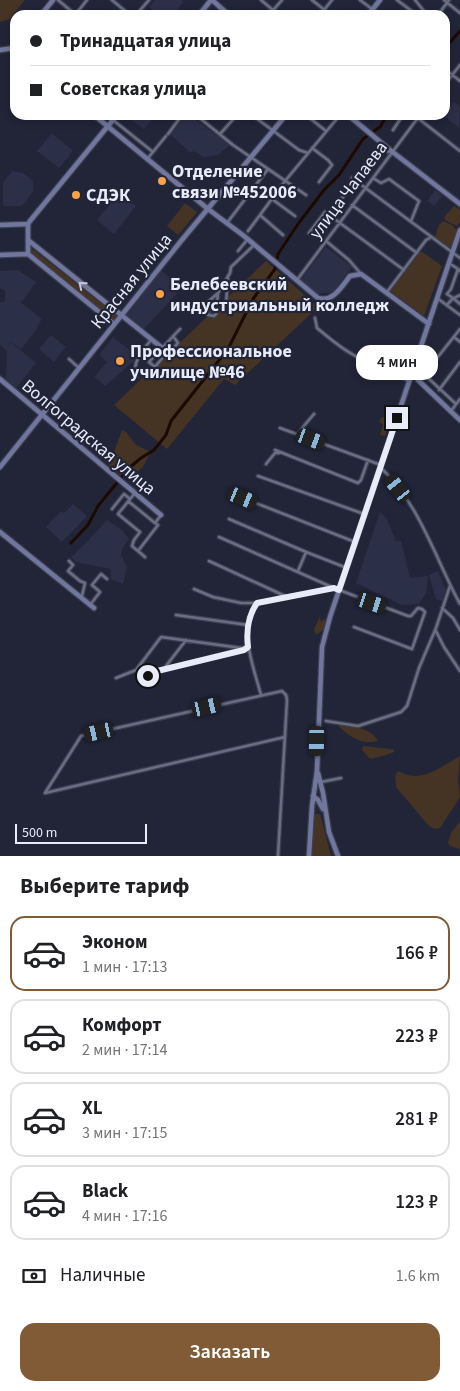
<!DOCTYPE html>
<html lang="ru">
<meta charset="utf-8">
<style>
body{margin:0;font-family:"Source Sans 3",sans-serif;background:#f6f6f6;color:#202124;height:100vh;display:flex;flex-direction:column;font-size:19px;white-space:nowrap}
*{box-sizing:border-box;margin:0}
p{font-size:16px;color:#757577}
.icon{flex:none;width:28px;height:28px;fill:none;stroke:currentColor;stroke-width:2;stroke-linecap:round;stroke-linejoin:round}
.map{position:relative;height:856px;overflow:hidden}
.drawer{display:flex;flex-direction:column;background:#fff;flex:1}
.drawer>*{flex:none}
.top-card{position:absolute;left:10px;top:10px;width:440px;height:110px;border-radius:15px;box-shadow:0 2px 8px #0003;display:grid;align-content:center;height:110px;padding:0 20px;background:#fff}
.scale{position:absolute;left:15px;bottom:12px;width:132px;box-sizing:border-box;padding-left:5px;border:2px solid #e8ebf8;border-top:0;font-size:14px;line-height:18px;white-space:nowrap;color:#e8ebf8;-webkit-text-stroke:4px #222538;paint-order:stroke}
.end{position:absolute;width:22px;height:22px;margin:-11px;border:6px solid #e8ebf8;background:#111;box-shadow:0 0 0 2px #111}
.from{border-radius:50%}
.bubble{position:absolute;height:35px;border-radius:15px;background:#fff;box-shadow:0 2px 8px #0003;font-size:16px;font-weight:600;line-height:35px;text-align:center}
.car{position:absolute;width:15px;height:30px;margin:-15px -8px;border-radius:6px;box-shadow:0 0 4px 1px #0007;background:linear-gradient(#222 24%,#8ab4d8 0 40%,#222 0 76%,#8ab4d8 0 86%,#222 0)}
.top-card b{display:flex;align-items:center;gap:18px;height:48px;font-size:19px}
.top-card b+b{border-top:1px solid #e0e0e0}
.top-card i{width:12px;height:12px;background:#202124}
ul{padding:0;list-style:none}
li{display:flex;align-items:center;gap:15px;height:75px;margin:0 10px 8px;padding:0 10px;border:2px solid #e0e0e0;border-radius:15px}
li div{flex:1}
li b{display:block;font-size:19px}
li em{font-style:normal;font-weight:600}
li.active{border-color:#815b35}
li>.icon{width:45px;height:45px;stroke-width:1.5}
h2{padding:0 20px;font-size:22px;line-height:60px}
.pay{display:flex;align-items:center;gap:12px;height:55px;padding:0 20px;font-size:19px}
.pay p{margin-inline-start:auto}
.action{display:flex;gap:10px;margin-top:auto;padding:10px 20px}
.action a{flex:1;height:58px;border-radius:15px;background:#815b35;color:#fff;font-size:20px;font-weight:600;line-height:58px;text-align:center}
.map>svg:first-child{display:block}
.built{fill:#2c2f48}
.green{fill:#453323}
.lines{fill:none;stroke-linecap:round;stroke-linejoin:round}
.river{stroke:#1c0900;stroke-width:3}
.street-casing{stroke:#3c3f4e;stroke-width:5}
.secondary-casing{stroke:#3c3f4e;stroke-width:7}
.street{stroke:#6a6e84;stroke-width:2.5}
.secondary{stroke:#70769e;stroke-width:4.5}
.oneway{stroke:#c4c8dd}
.route{stroke:#e8ebf8;stroke-width:6}
.poi-dot{fill:#f7a149;stroke:#222538;stroke-width:2}
.labels{text-anchor:middle;stroke-width:4.5;stroke-linejoin:round;paint-order:stroke}
.poi-label{font-size:18px;font-weight:bold;fill:#e8ebf8;stroke:#222538;text-anchor:start}
.street-label{font-size:18px;fill:#e8ebf8;stroke:#222538}
</style>
<div class="map">
<svg width="460" height="856" viewBox="0 0 460 856">
<rect width="100%" height="100%" fill="#222538"/>
<path class="built" d="M155,0H181L183,2L174,15H159L149,7Z
M454,102L460,107L459,128L443,115Z
M125,115H156L144,129Z
M185,115H189L230,145L218,155L204,157L193,151L191,153L170,134Z
M52,133L73,151L59,168L37,151Z
M13,171L23,173L33,181V192L22,206H5L3,205V182Z
M435,190L442,196L434,206L427,201Z
M118,194L136,206L114,234L97,220Z
M326,247L352,267L333,292L316,294L300,281Z
M18,270L36,282L22,302L19,301L42,319L37,327L38,328L21,349L10,341L9,345L11,342L36,363L16,388L6,379L7,351L0,345V302H5V291L0,288V271Z
M161,271L183,287L143,330L124,315Z
M51,335L66,347L54,362L39,349Z
M113,337L133,353L131,355L134,358V361L105,386L94,377L107,362L99,355Z
M73,504L87,516L62,542L46,527L61,511L64,513Z
M380,512L386,518L396,541H401L410,578L428,576L426,593L419,604L402,605L356,583Z
M107,520L122,530L129,539L123,547L121,555L127,566L123,584L111,579V569L76,562L71,557L87,542Z
M438,571L446,590L442,601L436,599L429,575Z"/>
<path class="green" d="M0,0H25L10,19L0,22Z
M185,203L197,212L178,235L167,226Z
M454,206L460,210V222L457,226L445,220L444,217Z
M443,221L452,225L457,231L451,249L437,241L435,237L439,225Z
M30,247L116,315L117,318L115,321H112L29,253Z
M421,251L442,266L424,316L390,291Z
M266,261L318,307L235,385L224,379L167,449L114,405Z
M382,417L389,418L391,420L385,436L380,435L383,425L379,421Z
M122,430L126,432L136,445L151,452L142,468L131,476L120,475L109,466Z
M320,617L321,622L324,619L326,622L324,629L316,635L314,629Z
M338,725C350,724 373,729 378,741C364,746 347,736 338,725Z
M363,746L391,749L394,750V752C391,754 375,758 370,759L362,750Z
M460,756L458,779L460,797L440,828L435,829L429,826L396,787L395,776L398,771C403,773 409,776 414,776C431,776 446,764 460,756Z
M314,814H320L331,856H312Z
M460,821V849L450,846L448,843L451,833Z"/>
<g class="lines">
<path class="river" d="M445,48L460,31
M71,543L88,525L98,506L129,468L141,458L154,450L166,435L171,421L228,349L253,299L275,269L278,254L298,224L324,190L339,175L363,139L380,127L387,115"/>
<defs>
<path id="street" d="M58,0L76,15
M112,0L130,15
M261,0L279,15
M312,0L331,15
M360,0L380,15
M397,0L417,15
M415,0L424,11L421,15
M444,0L460,13
M75,15L87,0
M136,15L149,0
M269,15L282,0
M320,15L332,0
M438,15L449,0
M445,69L460,81
M445,84L460,65
M196,115L233,145L306,195
M252,115L299,150L308,153
M306,115L326,131
M410,115L417,120L419,119L460,151
M113,120L153,152
M393,130L403,115
M168,134L182,115
M220,134L237,115
M312,148L328,160L332,165L319,182
M148,158L166,136
M363,169L381,148L388,152L390,150
M352,178L460,258
M373,178L381,183L389,179L419,201L411,221
M272,199L295,216
M352,205L417,253
M333,217L332,212L345,194
M227,223L268,169
M248,231L260,215
M309,233L325,212L404,270
M283,235L260,215L285,181L340,115
M326,241L349,260L361,274
M238,251L247,240
M452,265L458,269
M297,280L420,115
M387,292L426,240L430,238
M218,293L216,314L214,316L208,315L209,301L218,293L230,273L231,267L254,245
M437,298L460,315
M453,298L460,304
M454,298L460,295
M447,305L453,298L447,294L451,289L458,269L460,271
M217,308H224L226,305L228,276
M315,318L317,328C328,337 339,347 352,354C370,366 390,371 409,381
M173,336L178,343L166,357L164,356L155,367L149,362L180,329
M454,337L460,342
M69,359L79,368
M137,377C131,363 142,351 151,340
M439,390L460,362
M456,404L426,376V372L460,329
M451,411L460,399
M280,428L381,465
M297,434L314,414
M275,450L358,483L361,480L368,460
M266,464L275,453H279
M381,468C419,503 436,560 460,604
M258,476L364,514
M135,493L118,514L140,532L134,540L132,546L138,551
M243,498L355,542
M128,501L155,523
M112,509L124,494L130,499
M229,519L306,552L347,568
M219,537L334,588L408,616H411L418,608L422,609L425,612L412,649L354,627
M145,557L138,551L158,525L155,523L161,515
M69,561L73,565L68,571L80,581L85,583L82,596
M209,561L285,596
M298,571L306,552
M194,589L213,597L241,603H257L333,588
M257,603C238,631 253,665 261,695
M90,605L100,592L92,585L101,574L107,579
M442,608L453,618L460,630
M176,615L248,625
M436,631L444,647L460,671
M166,668V666L186,640
M148,676L149,673L247,648
M116,678L136,670L161,637L241,648L248,647
M326,721L358,726L401,712L407,706L419,668L436,628L450,586
M321,782L341,778
M278,856L287,700L286,695L282,691L81,736L45,793L285,737"/>
<path id="secondary" d="M212,0L229,15
M41,15L53,0
M199,15L211,0
M368,15L380,0
M0,50L14,48
M94,115L208,209L244,236L318,298C333,303 342,286 350,276L361,274L429,324
M348,115L390,150L460,204
M0,225L28,224
M28,240L161,347
M28,254V224L30,221L117,115
M28,254L114,324
M0,255L28,254
M414,370L418,380L460,420
M0,379L161,515
M0,467L181,241L286,115
M0,532L94,608
M318,773L323,793L329,832L338,856
M313,796L318,800L323,809
M309,856L312,806L317,771L322,647L330,617L460,230"/>
</defs>
<use href="#street" class="street-casing"/>
<use href="#secondary" class="secondary-casing"/>
<use href="#street" class="street"/>
<use href="#secondary" class="secondary"/>
</g>
<defs><path id="oneway-chevron" d="M-2-3.5L2.5 0L-2 3.5" fill="none" stroke-width="1.6" stroke-linecap="round" stroke-linejoin="round" transform="scale(1.25)"/></defs>
<use class="oneway" href="#oneway-chevron" transform="translate(82 285) rotate(-141)"/>
<g class="lines">
<path class="route" d="M148,676L149,673L244,650L248,647C246,631 248,616 257,603L334,588L339,590L397,418"/>
</g>
<g class="poi-dot">
<circle cx="162" cy="181" r="5"/>
<circle cx="76" cy="195" r="5"/>
<circle cx="160" cy="294" r="5"/>
<circle cx="120" cy="361" r="5"/>
</g>
<g class="labels">
<g class="poi-label">
<text x="172" y="177">Отделение<tspan x="172" dy="21">связи №452006</tspan></text>
<text x="86" y="201">СДЭК</text>
<text x="170" y="290">Белебеевский<tspan x="170" dy="21">индустриальный колледж</tspan></text>
<text x="130" y="357">Профессиональное<tspan x="130" dy="21">училище №46</tspan></text>
</g>
<g class="street-label">
<text transform="translate(348 190) rotate(-53)" y="6">улица Чапаева</text>
<text transform="translate(131 281) rotate(-51)" y="6">Красная улица</text>
<text transform="translate(89 437) rotate(40)" y="6">Волгоградская улица</text>
</g>
</g>
</svg>
<div class="scale">500 m</div>
<i class="end from" style="left:148px;top:676px"></i>
<i class="end" style="left:397px;top:418px"></i>
<div class="bubble" style="left:356px;top:345px;width:82px">4 мин</div>
<i class="car" style="left:311px;top:439px;rotate:111deg"></i>
<i class="car" style="left:398px;top:488px;rotate:321deg"></i>
<i class="car" style="left:243px;top:498px;rotate:112deg"></i>
<i class="car" style="left:372px;top:603px;rotate:108deg"></i>
<i class="car" style="left:207px;top:707px;rotate:77deg"></i>
<i class="car" style="left:99px;top:732px;rotate:257deg"></i>
<i class="car" style="left:317px;top:741px;rotate:181deg"></i>
<div class="top-card">
<b><i class="from"></i>Тринадцатая улица</b>
<b><i></i>Советская улица</b>
</div>
</div>
<section class="drawer">
<h2>Выберите тариф</h2>
<ul>
<li class="active"><svg class="icon" aria-label="car" viewBox="0 0 24 24"><path d="M5 17H2v-5l4-1 3-4h7l3 4 3 1v5h-3M9 17h6M6 11h13"/><circle cx="7" cy="17" r="2"/><circle cx="17" cy="17" r="2"/></svg><div><b>Эконом</b><p>1 мин · 17:13</p></div><em>166 ₽</em></li>
<li><svg class="icon" aria-label="car" viewBox="0 0 24 24"><path d="M5 17H2v-5l4-1 3-4h7l3 4 3 1v5h-3M9 17h6M6 11h13"/><circle cx="7" cy="17" r="2"/><circle cx="17" cy="17" r="2"/></svg><div><b>Комфорт</b><p>2 мин · 17:14</p></div><em>223 ₽</em></li>
<li><svg class="icon" aria-label="car" viewBox="0 0 24 24"><path d="M5 17H2v-5l4-1 3-4h7l3 4 3 1v5h-3M9 17h6M6 11h13"/><circle cx="7" cy="17" r="2"/><circle cx="17" cy="17" r="2"/></svg><div><b>XL</b><p>3 мин · 17:15</p></div><em>281 ₽</em></li>
<li><svg class="icon" aria-label="car" viewBox="0 0 24 24"><path d="M5 17H2v-5l4-1 3-4h7l3 4 3 1v5h-3M9 17h6M6 11h13"/><circle cx="7" cy="17" r="2"/><circle cx="17" cy="17" r="2"/></svg><div><b>Black</b><p>4 мин · 17:16</p></div><em>123 ₽</em></li>
</ul>
<div class="pay"><svg class="icon" aria-label="cash" viewBox="0 0 24 24"><path d="M3 7h18v10H3z"/><circle cx="12" cy="12" r="2"/></svg>Наличные<p>1.6 km</p></div>
<div class="action"><a>Заказать</a></div>
</section>
